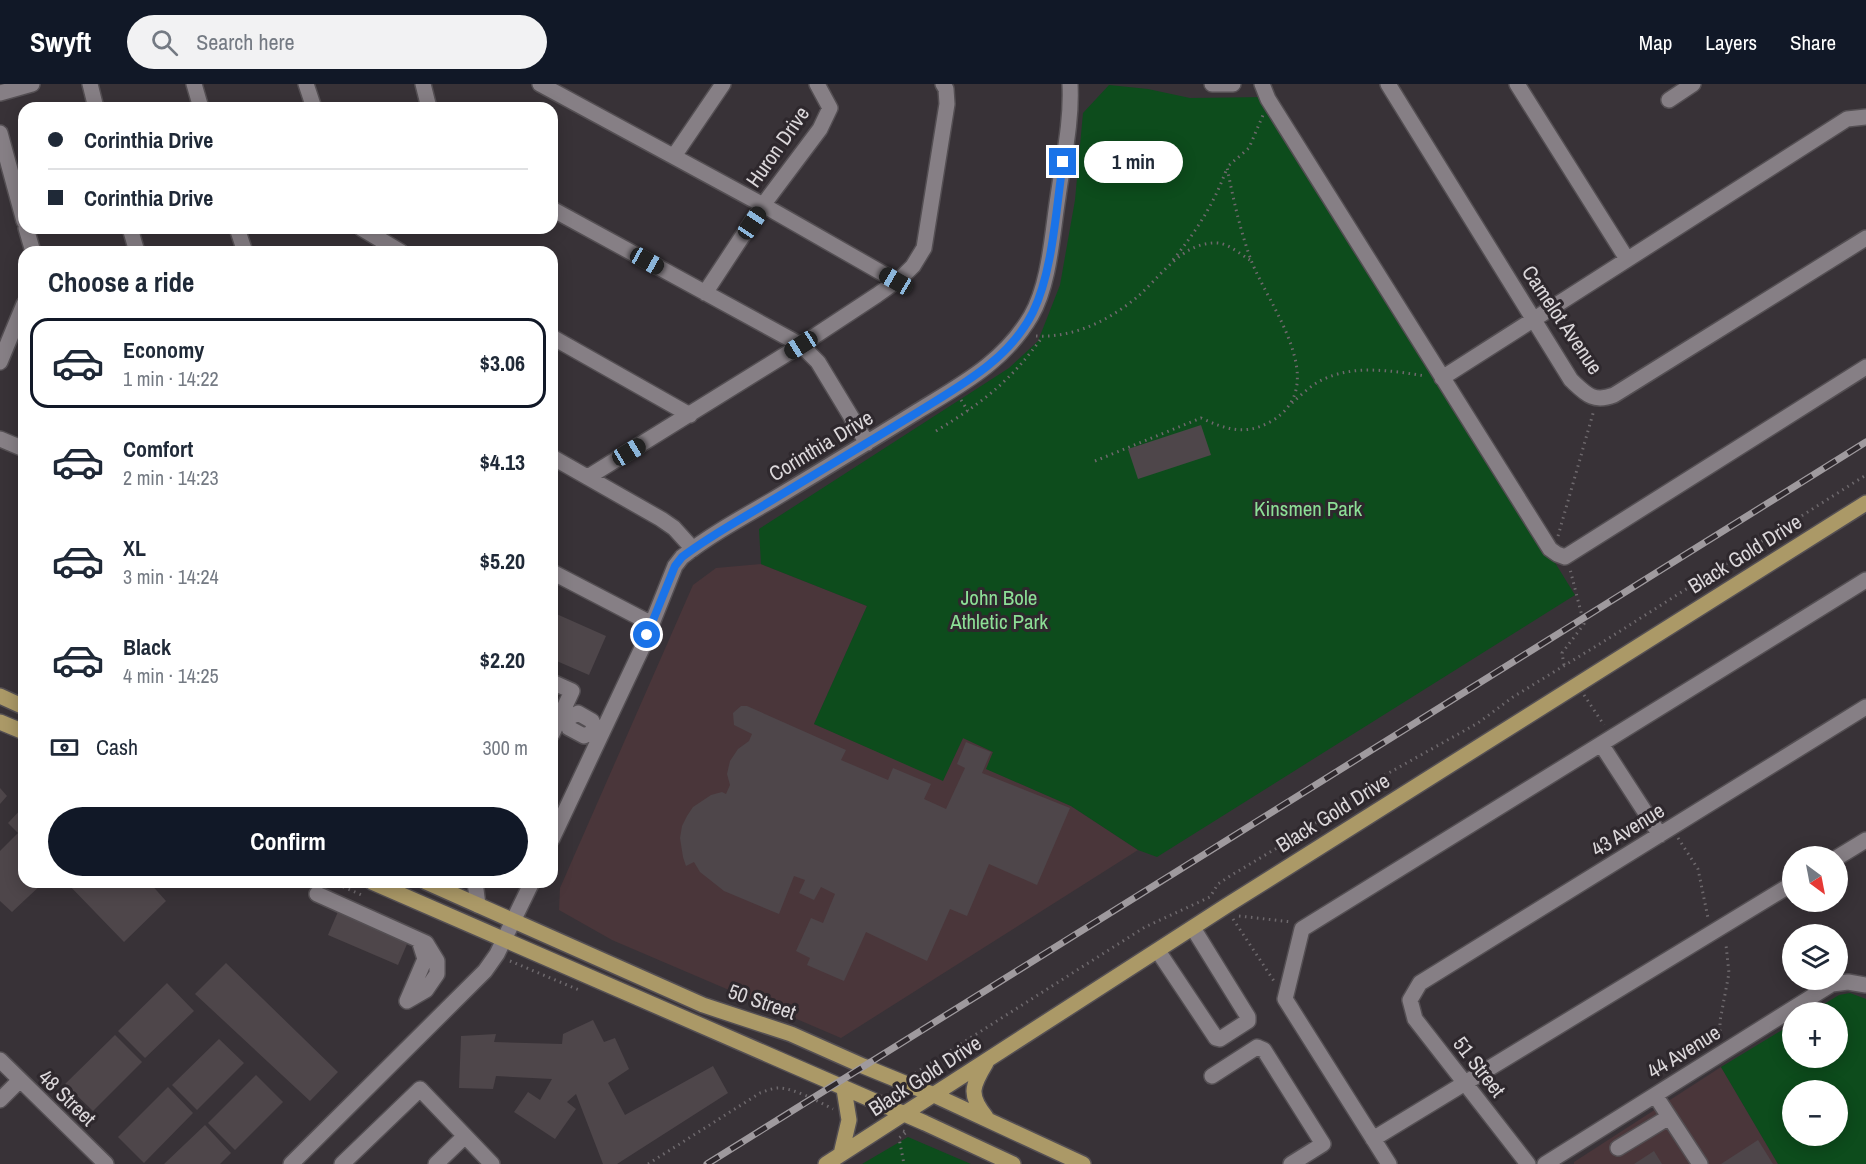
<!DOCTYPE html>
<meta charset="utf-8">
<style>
body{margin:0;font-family:"Archivo Narrow",sans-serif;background:#f2f2f3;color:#1f2937;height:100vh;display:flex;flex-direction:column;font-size:22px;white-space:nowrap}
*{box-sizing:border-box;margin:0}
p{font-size:20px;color:#747a83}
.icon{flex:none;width:33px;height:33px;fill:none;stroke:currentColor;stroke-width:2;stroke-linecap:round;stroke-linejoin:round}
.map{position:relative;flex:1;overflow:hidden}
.sheet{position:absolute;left:18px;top:162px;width:540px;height:642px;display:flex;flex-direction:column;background:#fff;border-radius:18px;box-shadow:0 3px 15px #0003}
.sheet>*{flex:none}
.hud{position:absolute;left:18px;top:18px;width:540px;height:132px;border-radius:18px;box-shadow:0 3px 15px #0003;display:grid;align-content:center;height:132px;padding:0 30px;background:#fff}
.needle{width:39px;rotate:148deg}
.tools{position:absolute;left:1782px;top:762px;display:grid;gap:12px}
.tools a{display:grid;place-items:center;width:66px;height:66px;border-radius:50%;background:#fff;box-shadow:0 3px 15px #0003;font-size:30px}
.end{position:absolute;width:27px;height:27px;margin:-14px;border:8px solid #1a73e8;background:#fff;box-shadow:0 0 0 3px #fff}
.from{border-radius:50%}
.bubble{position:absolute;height:42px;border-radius:21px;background:#fff;box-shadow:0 3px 15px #0003;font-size:20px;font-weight:800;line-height:42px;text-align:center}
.car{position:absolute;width:18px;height:36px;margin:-18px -9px;border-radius:8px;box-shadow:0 0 4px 2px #0007;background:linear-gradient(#222 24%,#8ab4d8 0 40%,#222 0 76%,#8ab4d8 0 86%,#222 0)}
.hud b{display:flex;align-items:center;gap:21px;height:57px;font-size:22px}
.hud b+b{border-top:2px solid #e0e1e3}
.hud i{width:15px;height:15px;background:#1f2937}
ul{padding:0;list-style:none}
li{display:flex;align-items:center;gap:18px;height:90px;margin:0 12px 9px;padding:0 18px;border:3px solid transparent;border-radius:18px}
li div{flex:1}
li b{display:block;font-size:22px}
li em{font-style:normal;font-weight:800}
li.on{border-color:#111827}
li>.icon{width:54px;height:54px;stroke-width:1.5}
h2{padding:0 30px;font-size:27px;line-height:72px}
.pay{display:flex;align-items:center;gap:15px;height:66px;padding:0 30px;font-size:22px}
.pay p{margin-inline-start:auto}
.cta{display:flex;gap:12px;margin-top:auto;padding:12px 30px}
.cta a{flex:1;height:69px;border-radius:36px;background:#111827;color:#fff;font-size:24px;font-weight:800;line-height:69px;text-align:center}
header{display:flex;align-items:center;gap:36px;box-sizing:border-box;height:84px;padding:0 30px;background:#111827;color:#fff}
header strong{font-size:28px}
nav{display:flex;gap:33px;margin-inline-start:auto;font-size:21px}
.search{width:420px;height:54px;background:#f2f2f3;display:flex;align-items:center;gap:15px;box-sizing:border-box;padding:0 21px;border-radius:33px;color:#747a83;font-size:22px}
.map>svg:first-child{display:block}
.education{fill:#4a363a}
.green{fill:#0d4c1c;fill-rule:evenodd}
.building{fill:#4e464a}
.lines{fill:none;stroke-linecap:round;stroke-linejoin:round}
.minor-casing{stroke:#544f53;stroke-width:18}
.major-casing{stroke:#544f53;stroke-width:18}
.path{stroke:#6e696d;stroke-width:3;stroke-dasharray:1.5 4.5;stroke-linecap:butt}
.minor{stroke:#867f85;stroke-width:15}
.major{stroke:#ab9967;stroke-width:15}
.rail-casing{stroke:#9f9a9e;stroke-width:7}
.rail{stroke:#2e282d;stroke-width:4.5;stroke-dasharray:14;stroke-linecap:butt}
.route{stroke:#1a73e8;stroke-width:8}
.labels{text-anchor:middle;stroke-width:6;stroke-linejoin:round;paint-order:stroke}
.street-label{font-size:21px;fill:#dbd7da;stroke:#2e282d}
.park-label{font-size:21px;fill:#8cdf96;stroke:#2e282d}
</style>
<header>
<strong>Swyft</strong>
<div class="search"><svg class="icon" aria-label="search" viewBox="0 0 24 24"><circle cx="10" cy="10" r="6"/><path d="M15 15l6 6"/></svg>Search here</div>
<nav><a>Map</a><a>Layers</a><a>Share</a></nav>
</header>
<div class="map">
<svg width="1866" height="1080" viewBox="0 0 1866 1080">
<rect width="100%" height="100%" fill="#383237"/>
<path class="education" d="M761,480L867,522L814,640L943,696L963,654L993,668L987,685L1071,722L1138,766L841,954L612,856L559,826L560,804L693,501L716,484Z
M1721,983L1778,1080H1574V1078Z"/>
<path class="green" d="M1109,1L1148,5L1190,14L1267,13L1575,511L1157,773L1138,766L1071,722L986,685L993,668L963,654L943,697L814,640L867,522L761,480L759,445L1009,284L1038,257L1060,201L1075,116L1083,29Z
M1850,909L1866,915V1080H1778L1721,983L1792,940V974H1838V928H1811L1839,911ZM1792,1006H1838V1052H1792Z
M908,1053L971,1080H862Z"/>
<path class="building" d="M1201,341L1211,371L1138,395L1128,365Z
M552,528L606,552L589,591L552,575Z
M741,622H747L846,666L841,676L888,696L893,684L931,700L924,715L946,725L965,684L957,680L966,658L991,668L982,689L1070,724L1037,801L989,780L967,832L950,825L927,877L866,848L844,897L807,881L810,874L796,867L811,834L823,839L835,810L821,803L814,816L799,809L805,796L794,792L779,830L724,807L700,788L694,778L686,782L683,773L680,754L682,742L687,732L693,723L711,711L722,708L726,710L730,701L727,690L730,677L738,665L749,657L752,650L734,641L733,629Z
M0,704L7,712L0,720Z
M24,722V798H44L12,828L0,817V767L18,749L8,739Z
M66,798H149L166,817L124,858Z
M340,823L410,853L398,881L328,851Z
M226,879L338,988L310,1017L195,910Z
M167,899L194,927L145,974L118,947Z
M593,936L604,958L615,954L629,985L608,999L625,1031L713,982L728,1009L617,1080H603L576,1010L567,1018L576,1025L555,1055L514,1028L528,1008L540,1016L552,995L496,992L493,1005L459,1004L461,952L496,950L494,958L562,960L563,950Z
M115,951L142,978L93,1027L65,1000Z
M219,955L244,979L197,1026L172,1001Z
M256,991L283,1018L235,1066L208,1039Z
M168,1003L193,1029L144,1079L118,1053Z
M205,1041L231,1069L220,1080H164Z
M1758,1056L1773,1080H1721Z
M1654,1067L1662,1080H1634Z"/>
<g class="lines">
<defs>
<path id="minor" d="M90,0L96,24
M194,0L201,24
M306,0L314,24
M423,0L429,24
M540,0L763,121L896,197
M1212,0H1233
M1262,0L1268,15L1550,465L1557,470L1565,473L1866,283
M1388,0L1571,296C1586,310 1593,319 1614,311L1866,154
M1517,0L1627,175
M0,9L32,0
M1669,16L1693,0
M0,49L24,137
M674,72L723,0
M552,125L801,261L818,278L867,359
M26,144L33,168
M130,144L137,168
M237,144L245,168
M361,144L401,168
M705,209L763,121L820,45L830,24L817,0
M552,253L690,331
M0,278L24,220
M1442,294L1847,35L1866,33
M0,355L24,365
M552,373L661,435L674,444L693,465
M588,393L801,261L877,211L901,194L913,182L924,164L947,20L946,5L943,0
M552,488L652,540
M552,598L572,607L552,650
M567,635L578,629L592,637L595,647L601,650
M567,635L569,644L584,652L595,647
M1601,660L1660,751
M552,755L643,562L675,482L682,473C710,451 743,433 774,415C822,386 870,357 918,327C962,300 1004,278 1031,232C1050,199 1052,150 1058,113C1063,76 1072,38 1070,0
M1838,773L1866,756
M475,798L478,821
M317,810L426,859L437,877V890L426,906L407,917
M1158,867L1216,954L1220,955L1248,937V933L1193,844
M407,917L425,875L419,856
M0,976L106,1080
M1212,992L1257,963L1264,966L1323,1060L1291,1080
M1655,1011L1700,1080
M0,1016L19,997
M1373,1055L1792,800
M1618,1064L1669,1033
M291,1080L485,887L497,870L532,798
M342,1080L420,1005L492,1080
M436,1080L465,1052
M1389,1080L1285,915L1302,845L1866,496
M1528,1080L1415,935L1410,916L1420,899L1866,623
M1545,1080L1832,900L1848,898L1866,901"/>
<path id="major" d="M0,612L24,623
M0,638L24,648
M372,798L925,1039L1013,1080
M426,798L703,921L791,950L863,982L934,1011L1083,1080
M986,979C972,1002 968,1011 986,1033
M841,1070L849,1036L844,1005
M826,1080L1226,822L1866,419"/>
</defs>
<use href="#minor" class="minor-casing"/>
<use href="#major" class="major-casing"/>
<path class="path" d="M1173,176C1197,146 1214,120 1227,84
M1036,252C1073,254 1108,237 1136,214C1160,194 1182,157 1218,159C1229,160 1240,170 1250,176
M961,316L968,327
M1292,319C1301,311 1311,301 1322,296C1354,280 1392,287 1426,292
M936,347C982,319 1011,297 1043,252
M1095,377L1201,334C1225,345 1245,352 1270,338C1334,302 1268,221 1251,176C1240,146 1233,114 1227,83L1249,64L1263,31
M1558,452L1594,326
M1564,581L1562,569L1584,540L1570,485
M1584,611L1604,641
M1678,754L1698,785L1708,834
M332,798L364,812
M1239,832L1292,838
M1233,835L1274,897
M510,877L579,906
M1720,953V937L1729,889L1726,861L1724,859
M915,989L1145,843L1210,813L1218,800L1230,792L1297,752L1378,695L1478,639L1513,613L1606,556L1866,391
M903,1047L907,1048L899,1054L904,1080
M648,1080L760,1009C766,1007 772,1004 779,1004C794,1004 819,1018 833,1025"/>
<use href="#minor" class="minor"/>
<use href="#major" class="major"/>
<defs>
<path id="rail" d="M707,1080L1866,358"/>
</defs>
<use href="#rail" class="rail-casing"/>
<use href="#rail" class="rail"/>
</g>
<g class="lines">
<path class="route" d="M647,551L675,482L682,473C711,451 743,434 774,415C822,386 870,357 918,328C961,301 1009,276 1033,228C1053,187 1056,124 1063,78"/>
</g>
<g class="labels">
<g class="street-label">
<text transform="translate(778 63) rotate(-55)" y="7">Huron Drive</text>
<text transform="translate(1562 236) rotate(56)" y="7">Camelot Avenue</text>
<text transform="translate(821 362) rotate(-31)" y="7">Corinthia Drive</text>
<text transform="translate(1745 470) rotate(-32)" y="7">Black Gold Drive</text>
<text transform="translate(1333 729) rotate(-32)" y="7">Black Gold Drive</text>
<text transform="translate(1628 746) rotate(-32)" y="7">43 Avenue</text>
<text transform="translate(762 918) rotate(19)" y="7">50 Street</text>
<text transform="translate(1684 968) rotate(-32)" y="7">44 Avenue</text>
<text transform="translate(1479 983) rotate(52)" y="7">51 Street</text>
<text transform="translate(925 992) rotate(-33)" y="7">Black Gold Drive</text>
<text transform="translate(67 1014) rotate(44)" y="7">48 Street</text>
</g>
<g class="park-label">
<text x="1308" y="432">Kinsmen Park</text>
<text x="999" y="521">John Bole<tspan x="999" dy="24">Athletic Park</tspan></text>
</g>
</g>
</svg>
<div class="tools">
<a><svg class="needle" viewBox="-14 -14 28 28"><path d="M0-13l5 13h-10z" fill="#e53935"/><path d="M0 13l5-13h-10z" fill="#747a83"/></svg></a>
<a><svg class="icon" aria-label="layers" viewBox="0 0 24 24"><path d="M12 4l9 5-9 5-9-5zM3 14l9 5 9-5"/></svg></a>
<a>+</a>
<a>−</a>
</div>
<i class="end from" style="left:647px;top:551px"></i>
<i class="end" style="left:1063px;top:78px"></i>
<div class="bubble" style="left:1084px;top:57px;width:99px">1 min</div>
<i class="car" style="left:752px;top:139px;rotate:34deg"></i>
<i class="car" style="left:647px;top:177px;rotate:119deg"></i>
<i class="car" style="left:896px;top:197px;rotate:300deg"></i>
<i class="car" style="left:801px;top:261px;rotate:238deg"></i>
<i class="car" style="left:629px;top:368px;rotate:59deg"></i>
<div class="hud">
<b><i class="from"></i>Corinthia Drive</b>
<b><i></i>Corinthia Drive</b>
</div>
<section class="sheet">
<h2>Choose a ride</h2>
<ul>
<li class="on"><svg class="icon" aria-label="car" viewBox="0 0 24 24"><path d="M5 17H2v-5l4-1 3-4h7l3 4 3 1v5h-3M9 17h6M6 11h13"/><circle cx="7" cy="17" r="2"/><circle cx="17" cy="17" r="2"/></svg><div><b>Economy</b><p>1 min · 14:22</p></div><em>$3.06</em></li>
<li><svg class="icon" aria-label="car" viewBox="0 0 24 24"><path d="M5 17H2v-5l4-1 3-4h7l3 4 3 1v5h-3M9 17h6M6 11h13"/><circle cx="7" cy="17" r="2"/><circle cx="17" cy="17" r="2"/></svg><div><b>Comfort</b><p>2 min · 14:23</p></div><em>$4.13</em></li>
<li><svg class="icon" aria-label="car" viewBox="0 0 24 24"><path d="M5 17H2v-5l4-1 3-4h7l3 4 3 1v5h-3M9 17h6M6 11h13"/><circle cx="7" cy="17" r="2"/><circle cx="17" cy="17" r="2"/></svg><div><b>XL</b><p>3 min · 14:24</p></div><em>$5.20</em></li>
<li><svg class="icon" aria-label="car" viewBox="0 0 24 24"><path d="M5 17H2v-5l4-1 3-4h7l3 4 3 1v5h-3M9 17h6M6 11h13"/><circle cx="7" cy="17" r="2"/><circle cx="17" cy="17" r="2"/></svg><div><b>Black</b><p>4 min · 14:25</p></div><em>$2.20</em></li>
</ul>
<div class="pay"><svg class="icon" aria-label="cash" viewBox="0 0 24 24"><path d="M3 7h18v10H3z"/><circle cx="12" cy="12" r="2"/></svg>Cash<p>300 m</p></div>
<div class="cta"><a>Confirm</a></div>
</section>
</div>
